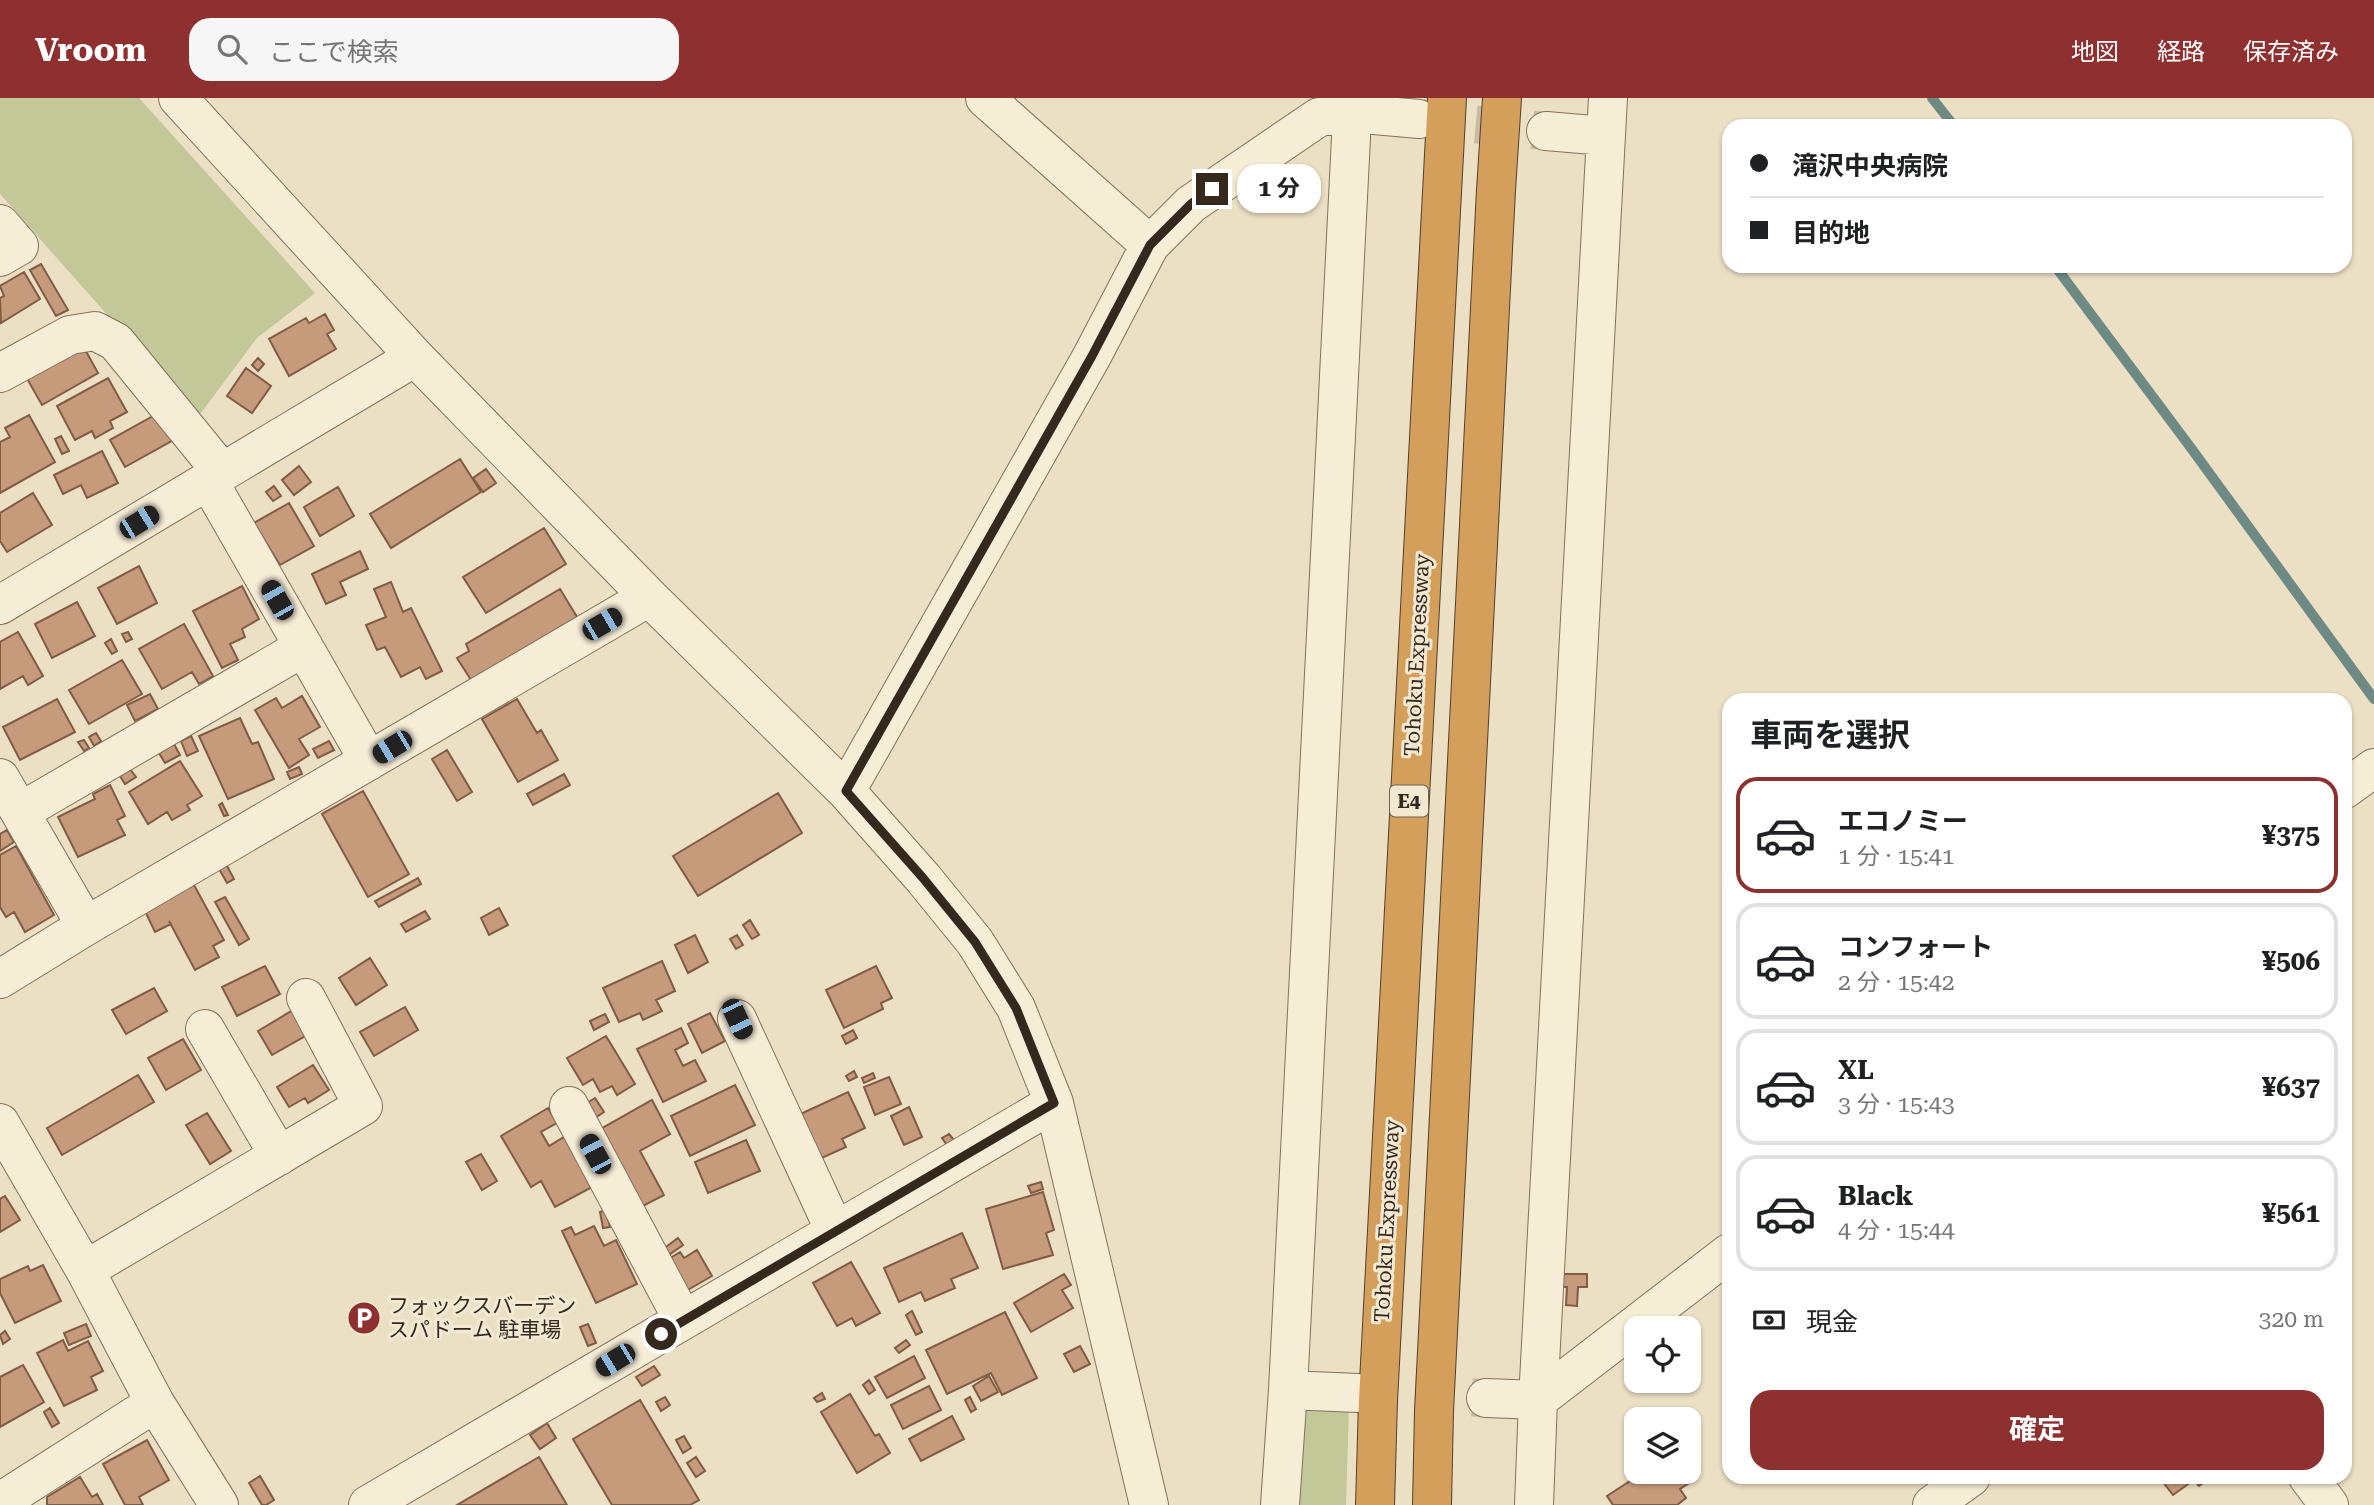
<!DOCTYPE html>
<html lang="ja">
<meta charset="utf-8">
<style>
body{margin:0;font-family:"Roboto Serif","Noto Sans JP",serif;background:#f6f6f6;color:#202124;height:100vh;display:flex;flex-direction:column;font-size:26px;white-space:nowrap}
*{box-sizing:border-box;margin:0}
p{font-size:23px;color:#757577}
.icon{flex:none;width:38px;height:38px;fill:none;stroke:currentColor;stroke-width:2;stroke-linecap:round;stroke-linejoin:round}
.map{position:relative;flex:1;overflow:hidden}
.side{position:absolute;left:1722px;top:595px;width:630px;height:791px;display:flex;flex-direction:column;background:#fff;border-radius:21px;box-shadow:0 2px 5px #0004}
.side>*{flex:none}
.top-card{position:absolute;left:1722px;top:21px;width:630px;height:154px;border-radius:21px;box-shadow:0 2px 5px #0004;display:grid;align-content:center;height:154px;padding:0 28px;background:#fff}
.buttons{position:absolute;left:1624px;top:1218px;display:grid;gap:14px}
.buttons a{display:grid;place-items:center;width:77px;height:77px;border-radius:14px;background:#fff;box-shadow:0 2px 5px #0004;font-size:35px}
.end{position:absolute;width:32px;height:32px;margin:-16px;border:9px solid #35291e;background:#fff;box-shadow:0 0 0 4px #fff}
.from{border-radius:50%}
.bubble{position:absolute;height:49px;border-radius:21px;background:#fff;box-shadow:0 2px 5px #0004;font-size:23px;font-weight:700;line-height:49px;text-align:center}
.car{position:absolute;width:21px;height:42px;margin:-21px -10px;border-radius:9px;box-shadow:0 0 5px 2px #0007;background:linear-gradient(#222 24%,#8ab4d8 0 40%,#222 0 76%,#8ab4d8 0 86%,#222 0)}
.top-card b{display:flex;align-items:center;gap:24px;height:66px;font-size:26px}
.top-card b+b{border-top:2px solid #e0e0e0}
.top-card i{width:18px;height:18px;background:#202124}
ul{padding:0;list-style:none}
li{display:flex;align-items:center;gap:21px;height:116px;margin:0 14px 10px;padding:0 14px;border:4px solid #e0e0e0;border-radius:21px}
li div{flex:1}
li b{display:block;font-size:26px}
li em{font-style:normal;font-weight:700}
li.on{border-color:#8e3030}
li>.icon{width:63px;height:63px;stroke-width:1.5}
h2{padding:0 28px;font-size:32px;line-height:84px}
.pay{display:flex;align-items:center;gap:18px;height:77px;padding:0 28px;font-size:26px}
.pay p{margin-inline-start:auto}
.primary-button{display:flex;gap:14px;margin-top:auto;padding:14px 28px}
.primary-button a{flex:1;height:80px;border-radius:21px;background:#8e3030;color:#fff;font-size:28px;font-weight:700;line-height:80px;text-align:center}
header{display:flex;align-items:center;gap:42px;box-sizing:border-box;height:98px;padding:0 35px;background:#8e3030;color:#fff}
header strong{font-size:33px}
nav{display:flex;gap:38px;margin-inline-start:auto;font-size:24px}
.search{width:490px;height:63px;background:#f6f6f6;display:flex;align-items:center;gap:18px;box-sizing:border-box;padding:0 24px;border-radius:21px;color:#757577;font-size:26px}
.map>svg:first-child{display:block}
.green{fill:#c2c898}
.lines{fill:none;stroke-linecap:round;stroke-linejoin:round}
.stream{stroke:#6d8b84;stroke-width:10}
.building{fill:#c69b7c;stroke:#815c43;stroke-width:2}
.minor-tunnel{stroke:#c7bba3;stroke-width:38;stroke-dasharray:38 19;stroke-linecap:butt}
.minor-casing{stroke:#84715b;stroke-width:40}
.highway-casing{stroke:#52402f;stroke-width:40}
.minor{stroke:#f6edd6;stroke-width:38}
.highway{stroke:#d49f5a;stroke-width:38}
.route{stroke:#35291e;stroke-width:9}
.labels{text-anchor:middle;stroke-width:6;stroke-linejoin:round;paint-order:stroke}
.shield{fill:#f3e9d3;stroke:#6e6354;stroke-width:2}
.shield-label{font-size:19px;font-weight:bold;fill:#35291e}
.street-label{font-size:21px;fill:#35291e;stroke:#f3e9d3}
.poi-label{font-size:21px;fill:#35291e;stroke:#f3e9d3;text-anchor:start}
</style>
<header>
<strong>Vroom</strong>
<div class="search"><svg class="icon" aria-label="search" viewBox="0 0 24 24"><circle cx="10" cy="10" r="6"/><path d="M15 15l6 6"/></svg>ここで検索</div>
<nav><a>地図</a><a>経路</a><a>保存済み</a></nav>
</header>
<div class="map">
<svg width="2374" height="1407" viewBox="0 0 2374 1407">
<rect width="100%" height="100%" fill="#ebdfc4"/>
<path class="green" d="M0,0H139L315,195L257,240L198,319L0,96Z
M1301,1306L1349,1307L1346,1407H1298Z"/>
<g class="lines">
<path class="stream" d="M1932,0L1954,28
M2055,168L2191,350L2374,601"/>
</g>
<path class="building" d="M41,166L68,212L56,218L30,172Z
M24,174L40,201L1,225L0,200L4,198L0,188Z
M325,216L334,232L327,236L336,251L289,278L269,241L306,220L309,225Z
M82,246L98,275L42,307L25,277Z
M258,260L264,266L258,273L252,267Z
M246,270L271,288L252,315L227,298Z
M108,280L127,314L110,323L113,330L95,340L92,333L75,342L57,308Z
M162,313L177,340L125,369L110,342Z
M29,317L55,364L0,395V344L10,339L5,330Z
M61,338L69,353L62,356L55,341Z
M102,353L118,385L87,400L81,387L63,396L54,377Z
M460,361L481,394L391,450L370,416Z
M299,368L311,384L294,397L282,382Z
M486,371L496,385L483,394L473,380Z
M274,388L281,398L273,403L266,394Z
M338,389L354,418L320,438L304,409Z
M33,395L52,427L7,454L0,443V415Z
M289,405L314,448L280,467L254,425Z
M544,430L566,466L486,515L463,479Z
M360,453L368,471L340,484L346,497L326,506L312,476Z
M139,468L157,505L117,526L98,490Z
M391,484L403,514L411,510L442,573L426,581L420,569L401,579L385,549L377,552L366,527L386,519L374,491Z
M242,488L259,521L242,531L245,539L230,546L238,562L222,570L193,513Z
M560,491L577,519L471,582L457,560L469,553L466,546Z
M77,504L95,538L52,560L35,526Z
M184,526L213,578L199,586L192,574L162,591L139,551Z
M18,534L43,578L28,587L23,578L0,591V544Z
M128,534L132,541L126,544L122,536Z
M111,541L117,553L112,556L105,545Z
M122,562L142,596L89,626L69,592Z
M150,596L158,611L135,623L127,607Z
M302,598L320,629L299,641L309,657L289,670L255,612L276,600L282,610Z
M57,601L75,634L20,662L3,629Z
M517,601L537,635L541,632L558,662L518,684L482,621Z
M240,620L252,646L258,644L274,681L228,701L199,638Z
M96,635L101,643L94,648L89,639Z
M191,638L198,653L187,658L181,643Z
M84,642L89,650L84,653L78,644Z
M329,643L334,652L318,660L313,651Z
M174,646L180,657L165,665L159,655Z
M447,652L472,694L457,703L432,661Z
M180,663L202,698L187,707L190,712L172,722L167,714L148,726L129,694Z
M299,669L302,676L290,681L287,674Z
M130,671L136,679L125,686L120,678Z
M564,676L570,687L533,707L527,696Z
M110,687L125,718L117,722L125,737L78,759L58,719L95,701L93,696Z
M363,693L409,776L368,799L322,716Z
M778,695L802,735L698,798L673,758Z
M222,705L228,717L224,718L219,707Z
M7,732L14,744L0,753V736Z
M16,748L54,817L25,834L14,814L6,819L0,809V757Z
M226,766L234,781L227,785L218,769Z
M418,780L421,786L379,809L375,803Z
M194,787L224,842L213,848L219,859L195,872L169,823L171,826L155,834L143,809Z
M225,799L249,841L239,847L215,804Z
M499,810L508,827L489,837L481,820Z
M425,813L430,821L406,834L401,826Z
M750,822L759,837L752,841L743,827Z
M695,837L708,864L688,875L675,847Z
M737,837L743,847L736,851L730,841Z
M370,860L387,887L356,907L339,880Z
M662,863L675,893L656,902L662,913L643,922L640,915L619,924L603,890Z
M265,868L280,896L237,918L222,889Z
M876,868L892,900L881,905L883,911L844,930L826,892Z
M154,890L167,913L126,936L112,912Z
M405,909L418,932L374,958L360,934Z
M293,912L307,937L272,957L258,933Z
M710,915L725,943L702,955L688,926Z
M605,916L609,924L594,932L590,923Z
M681,930L688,945L675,952L683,968L695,962L706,983L663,1004L637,951Z
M853,932L857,940L846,946L842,938Z
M606,938L635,986L617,997L612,988L600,994L593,981L583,987L567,960Z
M183,941L201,972L166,992L148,960Z
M313,967L329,992L308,1005L305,1000L289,1009L277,989Z
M854,973L857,979L849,983L846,978Z
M873,975L875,980L864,985L862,980Z
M138,977L154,1004L62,1057L47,1030Z
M889,979L901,1006L875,1017L864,989Z
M735,987L755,1027L690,1058L671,1018Z
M848,994L865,1030L842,1041L846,1049L815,1063L794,1019Z
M595,1000L604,1014L592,1022L582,1008Z
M652,1002L670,1036L640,1053L664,1097L641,1109L599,1032Z
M909,1009L922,1039L904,1047L891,1018Z
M548,1010L557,1025L541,1034L549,1048L564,1039L592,1089L555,1109L541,1083L531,1089L501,1038Z
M207,1015L231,1053L210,1066L186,1027Z
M949,1036L954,1042L947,1047L942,1040Z
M746,1042L760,1073L708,1095L695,1064Z
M481,1056L497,1083L482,1092L466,1064Z
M1041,1084L1043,1091L1031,1095L1028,1088Z
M1043,1094L1054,1132L1046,1135L1053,1157L1003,1171L986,1111Z
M5,1098L20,1122L0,1134V1101Z
M606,1112L610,1129L603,1130L600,1114Z
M594,1128L604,1148L616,1142L637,1186L596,1205L562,1133L571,1129L575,1137Z
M962,1135L978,1170L951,1181L955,1190L925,1203L921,1194L899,1204L884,1170Z
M678,1140L683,1147L666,1159L662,1152Z
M697,1152L712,1178L686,1193L667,1162L680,1154L684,1160Z
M851,1164L880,1215L856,1228L852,1220L837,1228L813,1185Z
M43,1167L61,1203L15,1225L0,1195V1181L28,1168L30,1173Z
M1064,1176L1071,1187L1062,1192L1073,1210L1031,1234L1014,1205Z
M1562,1176H1587V1189H1578L1577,1208L1566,1207L1567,1189H1562Z
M912,1213L922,1234L916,1237L906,1217Z
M1005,1214L1037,1280L1002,1297L991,1275L947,1296L926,1252Z
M86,1226L91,1238L69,1247L64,1235Z
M588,1226L596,1245L588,1248L580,1229Z
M5,1233L10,1241L3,1246L0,1237Z
M63,1242L68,1253L88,1243L103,1273L91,1279L97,1292L64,1308L37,1255Z
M906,1242L910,1247L899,1255L895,1250Z
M1080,1248L1090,1266L1074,1274L1064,1256Z
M914,1258L925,1280L887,1300L875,1279Z
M23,1267L44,1304L0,1329V1279Z
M654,1268L660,1277L642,1288L636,1279Z
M989,1278L998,1294L981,1303L973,1288Z
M869,1282L875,1292L869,1296L863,1287Z
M929,1288L941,1312L903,1331L891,1307Z
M822,1295L825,1301L817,1304L814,1300Z
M850,1296L875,1338L879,1336L890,1355L857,1375L821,1314Z
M665,1299L670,1307L661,1313L656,1304Z
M970,1299L976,1311L971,1314L965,1302Z
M640,1302L699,1402L690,1407H612L573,1341Z
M50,1310L59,1325L52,1329L44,1314Z
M952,1318L964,1341L921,1363L909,1341Z
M547,1325L556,1340L540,1351L530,1337Z
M684,1338L691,1350L683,1355L676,1342Z
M147,1342L169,1382L139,1399L143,1407H125L103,1366Z
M539,1359L567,1407H457Z
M696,1359L705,1373L696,1379L687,1365Z
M1644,1374H1684L1691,1384L1680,1391L1686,1400L1677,1407H1613L1607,1398Z
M260,1378L274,1402L266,1407H262L249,1385Z
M80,1379L92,1399L97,1396L103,1407H47V1399Z
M2159,1379H2211L2199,1388L2194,1382L2173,1397Z"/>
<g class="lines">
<path class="minor-tunnel" d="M1419,21L1546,33
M1358,1295L1486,1300"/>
<defs>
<path id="minor" d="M178,0L415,259L649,499L846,693L923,780L975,844L1016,910L1054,1005L1149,1407
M1546,33L1605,38
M0,126L19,148L0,159
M1150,147L1191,106L1319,19L1352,15L1419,21
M0,275L70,237L95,233L116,244L222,374
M208,382L369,663
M0,507L415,259
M0,680L86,828L649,499
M2345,691L2374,670
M846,693L1092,258L1150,147L985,0
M20,714L304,549
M0,881L86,828
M737,921L835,1133
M205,931L279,1058
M569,1008L683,1222
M0,1025L85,1172L155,1305L219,1407
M85,1172L363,1008L306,900
M1288,1292L1358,1295
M1486,1300L1538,1302L1729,1155
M2308,1379L2329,1407
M0,1404L155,1305
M368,1407L1054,1005
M1280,1407L1288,1292L1353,0
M1534,1407L1538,1302L1608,0
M1932,1407L1971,1379"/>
<path id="highway" d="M1375,1407L1378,1303L1447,0
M1432,1407L1434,1313L1496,92L1502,0"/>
</defs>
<use href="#minor" class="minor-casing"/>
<use href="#highway" class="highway-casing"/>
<use href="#minor" class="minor"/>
<use href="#highway" class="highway"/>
</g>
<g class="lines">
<path class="route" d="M661,1236L1054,1005L1016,910L975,844L923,780L846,693L1092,258L1150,147L1191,106L1212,91"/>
</g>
<defs>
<symbol id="parking-disc" viewBox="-11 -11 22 22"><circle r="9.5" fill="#8e3030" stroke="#f3e9d3"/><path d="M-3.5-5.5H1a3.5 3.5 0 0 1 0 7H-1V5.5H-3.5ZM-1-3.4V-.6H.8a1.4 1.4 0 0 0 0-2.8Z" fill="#fff"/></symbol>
</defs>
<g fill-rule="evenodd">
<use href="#parking-disc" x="345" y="1201" width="38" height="38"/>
</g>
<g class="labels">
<rect class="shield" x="1390" y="687.5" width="38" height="31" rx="5"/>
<g class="shield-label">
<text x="1409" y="710">E4</text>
</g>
<g class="street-label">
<text transform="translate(1417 557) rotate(-87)" y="7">Tohoku Expressway</text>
<text transform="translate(1387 1123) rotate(-87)" y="7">Tohoku Expressway</text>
</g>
<g class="poi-label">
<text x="388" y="1215">フォックスバーデン<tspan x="388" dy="24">スパドーム 駐車場</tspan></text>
</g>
</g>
</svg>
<div class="buttons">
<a><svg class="icon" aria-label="locate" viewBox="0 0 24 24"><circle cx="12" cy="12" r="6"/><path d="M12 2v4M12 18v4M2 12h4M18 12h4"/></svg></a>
<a><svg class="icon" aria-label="layers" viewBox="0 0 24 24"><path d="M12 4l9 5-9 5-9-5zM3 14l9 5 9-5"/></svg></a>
</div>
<i class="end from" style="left:661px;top:1236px"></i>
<i class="end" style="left:1212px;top:91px"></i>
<div class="bubble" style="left:1237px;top:66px;width:84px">1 分</div>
<i class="car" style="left:139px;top:424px;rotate:59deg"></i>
<i class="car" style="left:277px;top:502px;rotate:330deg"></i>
<i class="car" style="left:602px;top:526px;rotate:60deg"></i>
<i class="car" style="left:392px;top:649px;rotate:239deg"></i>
<i class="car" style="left:737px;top:921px;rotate:155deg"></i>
<i class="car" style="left:595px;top:1056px;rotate:332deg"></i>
<i class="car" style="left:615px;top:1262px;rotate:239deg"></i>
<div class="top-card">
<b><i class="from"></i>滝沢中央病院</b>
<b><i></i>目的地</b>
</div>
<section class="side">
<h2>車両を選択</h2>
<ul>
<li class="on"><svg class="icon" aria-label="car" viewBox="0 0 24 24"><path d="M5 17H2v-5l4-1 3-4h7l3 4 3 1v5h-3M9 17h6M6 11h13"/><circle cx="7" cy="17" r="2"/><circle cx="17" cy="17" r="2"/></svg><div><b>エコノミー</b><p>1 分 · 15:41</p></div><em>¥375</em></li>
<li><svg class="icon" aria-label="car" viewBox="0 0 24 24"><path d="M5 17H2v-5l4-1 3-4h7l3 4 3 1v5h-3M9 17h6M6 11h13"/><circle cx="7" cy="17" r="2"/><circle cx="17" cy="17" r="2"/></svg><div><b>コンフォート</b><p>2 分 · 15:42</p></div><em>¥506</em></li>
<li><svg class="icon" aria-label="car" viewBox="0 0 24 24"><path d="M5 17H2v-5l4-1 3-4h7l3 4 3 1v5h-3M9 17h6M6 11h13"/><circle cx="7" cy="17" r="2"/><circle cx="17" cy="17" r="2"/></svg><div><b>XL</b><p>3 分 · 15:43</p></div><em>¥637</em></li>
<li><svg class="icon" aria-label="car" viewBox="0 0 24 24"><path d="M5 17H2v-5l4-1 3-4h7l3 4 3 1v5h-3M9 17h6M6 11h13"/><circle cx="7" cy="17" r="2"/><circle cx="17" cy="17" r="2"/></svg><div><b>Black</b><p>4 分 · 15:44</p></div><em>¥561</em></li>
</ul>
<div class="pay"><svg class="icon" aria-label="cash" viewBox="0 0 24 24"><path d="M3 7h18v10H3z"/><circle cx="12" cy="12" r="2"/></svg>現金<p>320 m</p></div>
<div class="primary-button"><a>確定</a></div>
</section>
</div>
